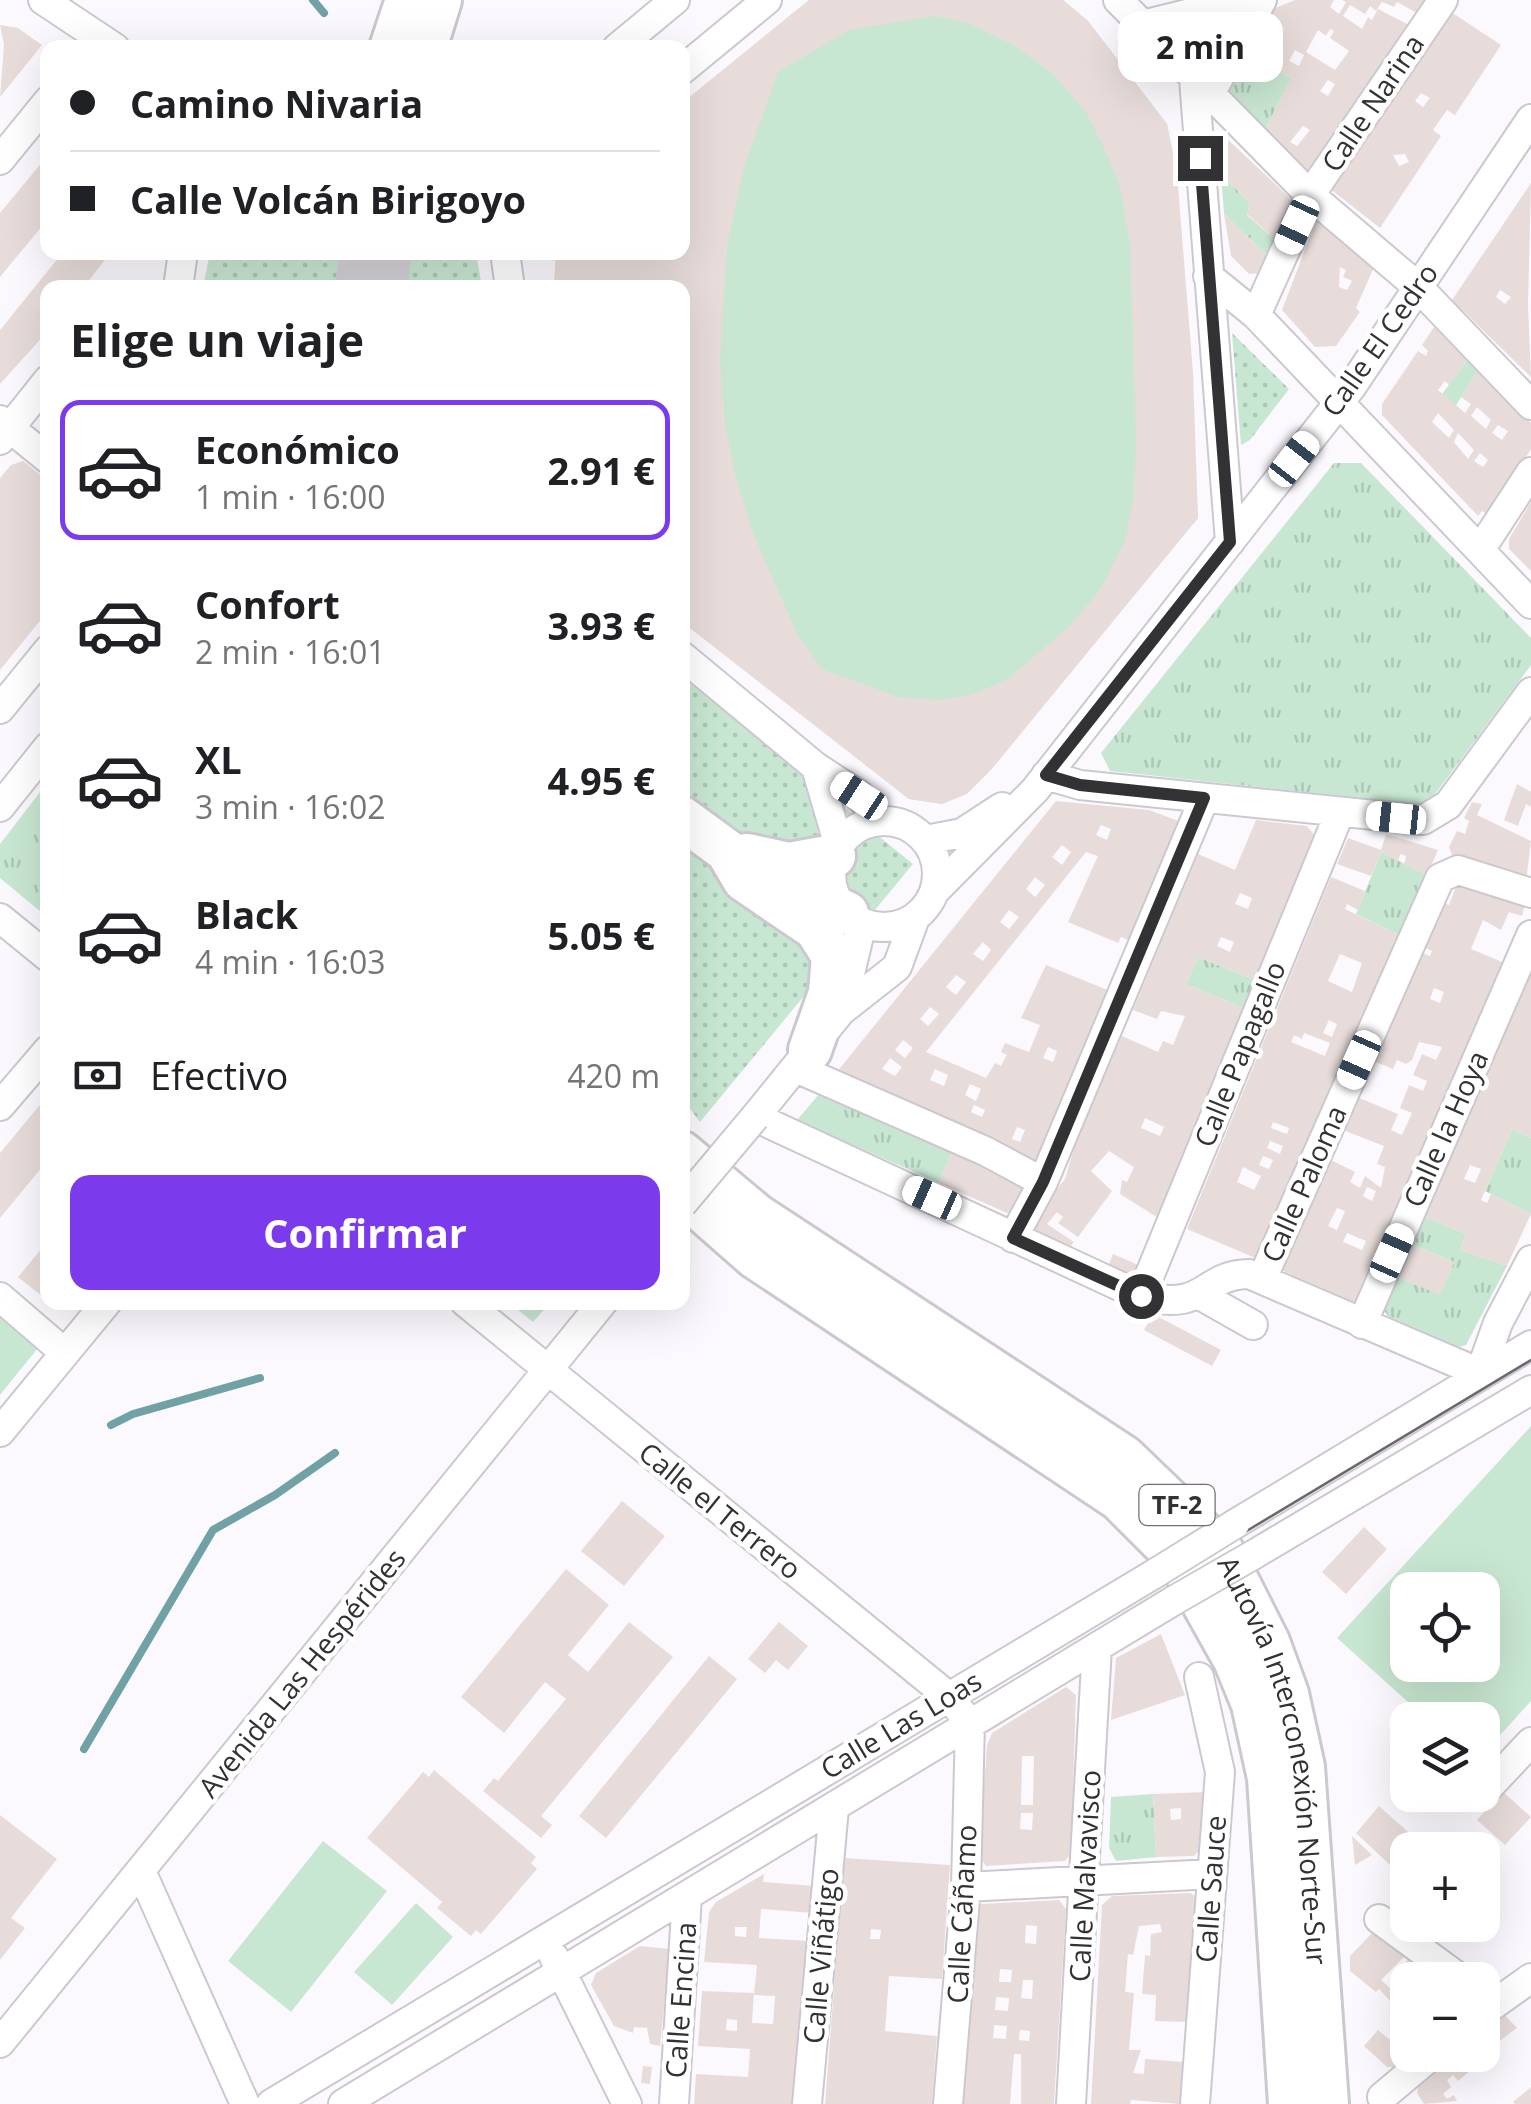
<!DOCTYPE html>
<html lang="es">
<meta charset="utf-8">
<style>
body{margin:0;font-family:"Open Sans",sans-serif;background:#f2f2f2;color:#202124;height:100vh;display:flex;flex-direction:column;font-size:38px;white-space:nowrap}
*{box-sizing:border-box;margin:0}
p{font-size:32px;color:#757577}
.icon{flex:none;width:55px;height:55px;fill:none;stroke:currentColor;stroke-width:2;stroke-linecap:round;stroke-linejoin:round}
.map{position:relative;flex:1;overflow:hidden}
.details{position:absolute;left:40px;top:280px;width:650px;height:1030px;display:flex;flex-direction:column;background:#fff;border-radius:20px;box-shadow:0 10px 40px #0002}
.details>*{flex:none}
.banner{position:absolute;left:40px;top:40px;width:650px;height:220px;border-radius:20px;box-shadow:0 10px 40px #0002;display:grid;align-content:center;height:220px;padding:0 30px;background:#fff}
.controls{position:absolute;left:1390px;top:1572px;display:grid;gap:20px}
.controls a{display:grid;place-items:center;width:110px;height:110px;border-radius:20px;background:#fff;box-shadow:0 10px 40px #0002;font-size:50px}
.end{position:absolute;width:45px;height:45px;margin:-22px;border:12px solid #323134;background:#fff;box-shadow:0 0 0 5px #fff}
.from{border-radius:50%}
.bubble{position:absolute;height:70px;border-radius:20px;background:#fff;box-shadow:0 10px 40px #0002;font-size:32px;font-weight:700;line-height:70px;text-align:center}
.car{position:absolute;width:30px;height:60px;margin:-30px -15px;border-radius:12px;box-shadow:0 0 8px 2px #0007;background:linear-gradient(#fff 24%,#345 0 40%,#fff 0 76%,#345 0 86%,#fff 0)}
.banner b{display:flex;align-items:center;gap:35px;height:95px;font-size:38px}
.banner b+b{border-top:2px solid #e0e0e0}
.banner i{width:25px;height:25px;background:#202124}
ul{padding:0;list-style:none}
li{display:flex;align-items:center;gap:30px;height:140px;margin:0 20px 15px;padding:0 10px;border:5px solid transparent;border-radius:20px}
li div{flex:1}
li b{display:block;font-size:38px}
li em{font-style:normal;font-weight:700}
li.on{border-color:#7c3aed}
li>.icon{width:90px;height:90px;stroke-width:1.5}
h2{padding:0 30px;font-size:45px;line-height:120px}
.pay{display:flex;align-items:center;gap:25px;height:110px;padding:0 30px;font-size:38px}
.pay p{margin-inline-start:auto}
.cta{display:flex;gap:20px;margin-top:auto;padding:20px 30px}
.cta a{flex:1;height:115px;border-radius:20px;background:#7c3aed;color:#fff;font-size:40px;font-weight:700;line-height:115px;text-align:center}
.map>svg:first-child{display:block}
.grass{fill:url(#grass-tufts)}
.park{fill:#c8e7d2;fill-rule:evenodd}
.garden{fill:url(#garden-dots)}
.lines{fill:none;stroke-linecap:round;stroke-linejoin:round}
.stream{stroke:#70a1a4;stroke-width:8}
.building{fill:#e7dcd9;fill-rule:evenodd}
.highway-tunnel{stroke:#d4d1d6;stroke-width:42;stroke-dasharray:42 21;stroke-linecap:butt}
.minor-casing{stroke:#cdc8d0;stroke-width:32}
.highway-casing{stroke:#cdc8d0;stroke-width:48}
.minor{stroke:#fff;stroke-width:28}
.highway{stroke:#fff;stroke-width:42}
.tram{stroke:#69686b;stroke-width:2.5}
.minor-bridge-casing{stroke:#cdc8d0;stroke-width:32;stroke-linecap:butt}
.minor-bridge{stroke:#fff;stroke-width:28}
.route{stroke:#323134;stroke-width:12}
.labels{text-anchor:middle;stroke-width:9;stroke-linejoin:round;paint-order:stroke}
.shield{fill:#fff;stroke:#706f71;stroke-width:2.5}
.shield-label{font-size:25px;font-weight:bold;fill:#323134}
.street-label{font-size:28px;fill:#323134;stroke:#fff}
</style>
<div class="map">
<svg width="1531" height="2104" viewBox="0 0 1531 2104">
<defs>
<pattern id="grass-tufts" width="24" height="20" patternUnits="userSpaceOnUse" patternTransform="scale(2.5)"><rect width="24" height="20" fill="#c8e7d2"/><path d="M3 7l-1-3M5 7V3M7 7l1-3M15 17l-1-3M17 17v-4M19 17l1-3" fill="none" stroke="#acc7b5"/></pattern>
<pattern id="garden-dots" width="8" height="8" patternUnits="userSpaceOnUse" patternTransform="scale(2.5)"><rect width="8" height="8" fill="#c8e7d2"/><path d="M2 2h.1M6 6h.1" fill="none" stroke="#acc7b5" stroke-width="1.8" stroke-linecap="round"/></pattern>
</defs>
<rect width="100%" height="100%" fill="#fcf9fe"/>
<path class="grass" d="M1242,53L1292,78L1265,129L1224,84Z
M1221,174L1250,203L1247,215L1277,241L1270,258L1224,214Z
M1470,356L1480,367L1455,407L1442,394Z
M1334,463H1361L1531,638V665L1427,805L1110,771L1101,753Z
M47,783V917L0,878V844Z
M1381,852L1427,875L1401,936L1356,914Z
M1198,957L1258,981L1246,1009L1186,984Z
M821,1092L953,1149L939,1183L797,1120Z
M1512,1129L1531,1138V1214L1485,1191Z
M1421,1215L1466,1234L1460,1250L1507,1266L1466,1345L1459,1347L1388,1316L1381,1306L1395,1276L1440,1294L1454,1262L1409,1243Z
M509,1303H550L533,1322Z
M1153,1794L1156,1857L1116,1861L1109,1848L1111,1797Z"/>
<path class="park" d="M809,0H1063L1088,21L1167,124L1177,174L1198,518L967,793L942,804L909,799L683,622L682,288H554L556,253L682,252L683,103Z
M0,1316L38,1348L0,1395Z
M1531,1426V1701L1483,1754L1482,1720H1428L1337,1638ZM1482,1590V1665H1408V1590Z
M323,1841L387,1891L291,2012L228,1961Z
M416,1903L453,1937L392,2005L354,1972Z"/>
<path class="garden" d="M1251,6L1216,73L1170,24Z
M210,253H476L482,287H203Z
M1232,333L1289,389L1250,440L1241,445Z
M682,677L913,864L700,1122L682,1098Z"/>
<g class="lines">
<path class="stream" d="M313,0L324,13
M111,1425L133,1414L260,1378
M84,1749L213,1530L275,1495L335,1453"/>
</g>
<path class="building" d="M809,0H1063L1088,21L1167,124L1177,174L1193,372L1198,518L991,770L967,794L942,804L909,799L682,622V288H554L556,252H682V103ZM934,16L968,23L1013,45L1051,72L1086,112L1107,154L1121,190L1130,247L1136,443L1133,501L1125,540L1100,590L1068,628L1006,680L971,695L938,700L898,697L822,669L797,634L753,533L736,479L725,424L720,361L727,248L743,170L778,72L849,30Z
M1295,0H1334L1330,7L1339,14L1346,2L1342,0H1426L1417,13L1397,2L1394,7L1382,2L1376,11L1370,6L1365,14L1350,5L1343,16L1362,29L1368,17L1372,20L1378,9L1409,25L1312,170L1304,173L1265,129L1292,78L1242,53L1263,13ZM1330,29L1334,31L1330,38L1349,51L1335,70L1306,52L1318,30L1326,36ZM1295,50L1304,55L1299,66L1289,61ZM1328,80L1335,84L1328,96L1320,91ZM1303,126L1310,130L1297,146L1290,142Z
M1448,10L1501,45L1455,115L1447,110L1433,130L1441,136L1380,228L1329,188ZM1421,93L1430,98L1423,107L1415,101ZM1405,154L1409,162L1399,166L1393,155Z
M0,25L18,28L42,45L0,97L4,45Z
M1222,134L1290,198L1291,206L1277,241L1247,214L1250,203L1221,174L1218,137Z
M48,155V219L0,277V213Z
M1531,183L1528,305L1531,377L1452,300ZM1500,290L1511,297L1505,304L1496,297Z
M1224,214L1270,258L1263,273L1249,274L1231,256Z
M1316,221H1321L1375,265L1356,308L1360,312L1336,346L1315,347L1282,310ZM1340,267L1346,270L1343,277L1352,281L1347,290L1339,287Z
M63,252H111L83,288H48V331L0,384V330Z
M1436,324L1470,356L1449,385L1445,381L1438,390L1465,413L1471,404L1461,397L1480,367L1531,423V449L1489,515L1482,511L1478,516L1382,415V404L1418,351L1426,356L1428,351L1422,345ZM1477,407L1491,420L1486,429L1471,416ZM1438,413L1454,430L1449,438L1432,422ZM1498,425L1508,431L1502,440L1492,433ZM1458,433L1474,450L1468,459L1454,442ZM1480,453L1488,460L1483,467L1474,461Z
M23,461L48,481V611L0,670V478L11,465Z
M1531,502V571L1509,549V539Z
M1517,784L1531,792V807L1526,804L1518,826L1504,820Z
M1056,801L1149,810L1181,822L1131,941L1121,937L1118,943L1068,922L1098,856L1086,852L926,1052L986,1078L995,1063L1001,1066L1004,1060L1007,1055L1001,1052L1005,1043L1029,1052L1040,1025L1021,1018L1046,965L1110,991L1037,1165L836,1073ZM1101,825L1111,829L1107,840L1096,835ZM1062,845L1071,852L1062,865L1052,857ZM1035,877L1045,885L1035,897L1026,889ZM1009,910L1019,917L1009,929L1000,922ZM983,942L991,950L983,961L973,954ZM956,975L966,982L956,995L946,987ZM930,1007L939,1014L928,1026L920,1019ZM903,1040L913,1048L905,1058L895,1050ZM1048,1047L1057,1051L1053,1062L1043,1058ZM890,1058L902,1067L895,1076L882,1069ZM935,1069L948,1075L944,1086L930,1080ZM970,1084L981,1089L976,1101L965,1095ZM974,1105L985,1110L982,1117L971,1112ZM1017,1127L1025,1130L1020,1142L1012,1139Z
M1472,802L1482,804L1477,815L1531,841L1526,882L1452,855L1449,847L1457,831L1465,834L1469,821L1464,818Z
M1256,820L1307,826L1317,838L1258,981L1198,957L1186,984L1246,1009L1160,1219L1120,1194L1122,1180L1127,1182L1134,1167L1109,1151L1091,1171L1112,1191L1078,1237L1058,1223L1063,1217L1057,1212L1047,1224L1074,1242L1066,1252L1031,1229L1032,1220L1065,1179L1076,1141L1122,1036L1158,1052L1163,1041L1173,1045L1185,1016L1161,1011L1157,1019L1133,1010L1198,854L1235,870ZM1240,893L1252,898L1248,909L1235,904ZM1221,937L1234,942L1230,952L1217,946ZM1145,1118L1164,1127L1160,1136L1141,1128Z
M1386,834L1438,850L1427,875L1404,865L1406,856L1400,854L1398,862L1381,852L1371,876L1337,864L1348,838L1381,850Z
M1331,877L1365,891L1358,910L1347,904L1345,909L1401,936L1260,1260L1187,1229ZM1340,954L1362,963L1352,992L1328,981ZM1329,1020L1337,1024L1332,1037L1323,1033ZM1304,1033L1330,1043L1325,1056L1291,1042L1294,1035L1302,1039ZM1273,1122L1289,1128L1287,1134L1271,1128ZM1270,1141L1283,1146L1280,1154L1267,1148ZM1263,1156L1273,1160L1269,1169L1259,1165ZM1243,1167L1261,1176L1254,1190L1237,1182Z
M1459,879L1525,905L1522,916L1509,912L1501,930L1483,920L1471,949L1507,964L1359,1304L1281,1270L1329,1159L1355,1172L1350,1182L1360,1188L1365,1176L1381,1188L1385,1167L1377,1164L1384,1146L1343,1130L1357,1097L1398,1114L1391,1130L1402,1135L1412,1113L1400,1108L1409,1085L1423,1091L1427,1081L1413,1075L1422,1054L1436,1060L1442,1047L1419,1042L1412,1060L1406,1064L1397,1060L1393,1069L1371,1060L1420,952L1430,956L1432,951L1422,946L1442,902L1449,905ZM1434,988L1444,992L1440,1003L1430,999ZM1367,1187L1376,1191L1372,1201L1363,1196ZM1337,1208L1345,1211L1337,1230L1328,1226ZM1347,1233L1366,1241L1362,1250L1343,1242Z
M1531,962V1138L1512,1129L1481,1200L1487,1203L1491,1194L1531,1214L1507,1266L1460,1250L1466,1234L1421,1215ZM1470,1165L1481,1169L1475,1183L1464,1179Z
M48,1095V1160L0,1218V1153Z
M953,1149L1029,1183L1019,1208L1007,1213L939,1183Z
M48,1241V1301L18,1277Z
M1409,1243L1454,1262L1440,1295L1395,1276Z
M1113,1254L1141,1266L1135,1278L1108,1267Z
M1153,1314L1221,1350L1212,1366L1144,1330Z
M622,1501L665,1536L624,1586L581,1551Z
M1364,1527L1387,1549L1346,1594L1322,1572Z
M566,1569L609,1605L568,1655L588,1672L629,1622L673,1657L541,1816L552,1825L541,1838L483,1791L494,1778L498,1781L566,1699L545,1682L504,1733L461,1697Z
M779,1622L808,1646L788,1670L776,1660L765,1673L748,1659Z
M1161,1634L1185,1695L1111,1720L1116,1658Z
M709,1656L737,1679L606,1838L579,1816Z
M1066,1687L1076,1695L1071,1854L1065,1861L986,1866L979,1857L987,1745L992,1733ZM1022,1756H1034L1033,1805H1021ZM1021,1813H1033L1032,1830L1020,1829Z
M434,1770L536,1857L531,1863L537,1869L481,1934L476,1930L471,1936L437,1908L442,1902L367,1838L423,1772L429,1777Z
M1502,1791L1531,1817L1505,1845L1477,1820Z
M1206,1792L1202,1848L1194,1856L1156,1857L1153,1794ZM1181,1808V1819L1171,1820L1170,1809Z
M1379,1806L1415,1838L1390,1865L1356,1833Z
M0,1815L57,1859L11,1918L25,1928L0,1960Z
M1352,1836L1372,1855L1355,1865Z
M844,1858L950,1865L942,1979L889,1976L885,2031L937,2036L932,2104H825ZM871,1929L881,1930L880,1939H870Z
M764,1874L763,1882L815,1886L813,1913L761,1909L759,1938L811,1941L798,2104H694L696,2074L748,2077L750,2049L698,2046L702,1991L754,1993L752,2023L773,2024L775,1996L754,1995L757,1965L704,1962L709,1912L716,1902ZM735,1927H747L746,1937L735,1936ZM727,2019L737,2020V2031L726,2030Z
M1190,1893L1197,1897L1188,2022L1155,2021L1156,1995L1142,1994L1145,1955L1150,1956L1151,1934L1162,1932L1160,1924L1139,1926L1133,1955L1128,1954L1125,1992L1134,1993L1129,2050H1141L1133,2073L1144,2074L1145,2059L1184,2062L1180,2104L1131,2100L1130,2104H1091L1102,1905L1112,1896Z
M1408,1894V1925H1442L1427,1948L1387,1919Z
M1059,1900L1066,1909L1054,2104H1021V2054H1014L1010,2104H960L974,1911L981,1904ZM1026,1925L1037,1926L1036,1944L1025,1943ZM1000,1969L1012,1970L1011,1982H999ZM1023,1980H1033L1032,1999L1021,1998ZM996,1997L1009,1998L1008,2011L995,2010ZM994,2025L1007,2026L1006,2039L993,2038ZM1020,2030L1030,2031L1029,2041L1019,2040Z
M1377,1928L1410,1951L1381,1980L1391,1989L1399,1978L1396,1975L1413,1953L1449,1980H1408V2011L1400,2005L1397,2008L1379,1989L1376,1992L1350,1971V1956Z
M640,1946L670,1949L660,2046L650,2044L647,2028L634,2027L633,2033L614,2026L591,1985L596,1973Z
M1499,2009L1517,2028L1489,2049L1482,2041V2024Z
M1378,2030L1406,2053L1394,2067H1387L1364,2046Z
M1482,2048L1489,2055L1458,2081L1453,2075L1447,2080L1451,2087L1443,2094L1447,2099L1454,2095L1457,2101L1424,2104L1417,2093L1419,2080L1448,2055H1482Z
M643,2066L652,2067L650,2084L641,2083Z
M1531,2087V2104H1515L1513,2102Z"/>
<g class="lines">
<path class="highway-tunnel" d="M356,288L360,252
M387,288L390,252"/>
<defs>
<path id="minor" d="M43,0L115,48
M1118,0L1310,195L1418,287L1531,405
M1142,25L1244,0
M617,48L675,0
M682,70L767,0
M1194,79L1230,542
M1210,94L1262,0
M0,160L48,101
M505,252L510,288
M1208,276L1256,315L1531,604
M178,288L183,252
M1256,315L1310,195L1443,0
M0,420L48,459
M0,440L48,380
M1480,550L1531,472
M682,656L816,767L859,795L881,821
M0,709L48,650
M816,767L839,846
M1046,775L1080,785L1423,820L1448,805L1531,692
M0,807L48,747
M831 874a53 53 0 1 1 106 0a53 53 0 1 1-106 0Z
M926,840L962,833L1002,807
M936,890L1035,790L1352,386L1531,119
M0,918L48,957
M915,918L897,967L841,1011L755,1117L1141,1296C1209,1312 1200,1275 1249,1274L1480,1373L1498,1323L1531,1260
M844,999L862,923
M796,1068L985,1151L1043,1182
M0,1106L48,1050
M1013,1238L1043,1182L1204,799
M1262,1279L1440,878L1458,870L1531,893
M1200,1295L1253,1325
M1141,1296L1340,812
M0,1297L65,1353
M465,1302L948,1696L970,1723L966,1887L948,2104
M1362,1324L1531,935
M0,1432L107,1302
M1235,1524L1531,1345
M1253,1555L1531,1390
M1482,1794L1531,1742
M141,1871L245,2104
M966,1887L1212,1874
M1379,1919L1462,1980
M554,1957L627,2104
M1482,2013L1531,1978
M0,2043L603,1302
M1382,2097L1432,2055
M271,2104L1154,1574
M343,2104L1173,1601
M674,2104L687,1896
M807,2104L834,1808
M1071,2104L1097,1647
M1195,2104L1220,1772L1199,1677"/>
<g id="highway">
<path d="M391,48L407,0"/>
<path d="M425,48L440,0"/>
<path d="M682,818L753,870L847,913"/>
<path d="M727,851L744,880L816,929L833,956L830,993L810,1050"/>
<path d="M747,855L789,864L834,856"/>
<path id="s1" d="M682,1153L756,1215L1124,1457L1222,1551L1268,1642L1287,1694L1303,1767L1327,2104"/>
<path d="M682,1193L755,1257L1119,1499L1178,1558L1235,1660L1253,1704L1269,1778L1290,2104"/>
</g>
</defs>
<use href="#minor" class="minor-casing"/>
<use href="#highway" class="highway-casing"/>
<use href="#minor" class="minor"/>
<use href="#highway" class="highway"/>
<path class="tram" d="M1245,1532L1531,1360"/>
<defs>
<path id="minor-bridge" d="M682,1204L755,1117
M1154,1574L1235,1524
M1173,1601L1253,1555"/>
</defs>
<use href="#minor-bridge" class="minor-bridge-casing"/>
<use href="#minor-bridge" class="minor-bridge"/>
</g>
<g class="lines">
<path class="route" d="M1141,1296L1013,1238L1043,1182L1204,798L1080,785L1046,775L1230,542L1200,158"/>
</g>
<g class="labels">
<rect class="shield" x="1139.5" y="1485" width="75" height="40" rx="8"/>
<g class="shield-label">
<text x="1177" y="1514">TF-2</text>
</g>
<g class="street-label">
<text transform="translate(1373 103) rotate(-56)" y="10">Calle Narina</text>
<text transform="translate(1380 340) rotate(-55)" y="10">Calle El Cedro</text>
<text transform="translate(1240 1054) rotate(-68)" y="10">Calle Papagallo</text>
<text transform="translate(1446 1129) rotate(-66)" y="10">Calle la Hoya</text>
<text transform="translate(1304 1184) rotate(-66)" y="10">Calle Paloma</text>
<text transform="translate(720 1511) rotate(39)" y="10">Calle el Terrero</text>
<text transform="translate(302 1673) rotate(-51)" y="10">Avenida Las Hespérides</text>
<text transform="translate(901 1725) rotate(-31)" y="10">Calle Las Loas</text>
<text dy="10" stroke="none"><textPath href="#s1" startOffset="892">Autovía Interconexión Norte-Sur</textPath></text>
<text transform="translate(1085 1876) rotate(-87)" y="10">Calle Malvavisco</text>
<text transform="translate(1211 1889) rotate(-86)" y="10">Calle Sauce</text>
<text transform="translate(962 1914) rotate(-87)" y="10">Calle Cáñamo</text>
<text transform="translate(821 1956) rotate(-85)" y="10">Calle Viñátigo</text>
<text transform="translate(681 2000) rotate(-86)" y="10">Calle Encina</text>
</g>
</g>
</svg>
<div class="controls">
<a><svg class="icon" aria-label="locate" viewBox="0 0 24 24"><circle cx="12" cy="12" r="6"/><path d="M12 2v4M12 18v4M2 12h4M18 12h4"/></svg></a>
<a><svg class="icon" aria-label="layers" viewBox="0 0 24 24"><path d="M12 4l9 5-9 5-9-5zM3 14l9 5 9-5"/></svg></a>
<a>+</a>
<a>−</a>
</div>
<i class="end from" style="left:1141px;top:1296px"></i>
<i class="end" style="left:1200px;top:158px"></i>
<div class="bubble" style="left:1118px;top:12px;width:165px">2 min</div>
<i class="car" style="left:1297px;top:225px;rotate:205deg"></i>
<i class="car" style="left:1294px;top:459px;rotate:38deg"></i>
<i class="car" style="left:859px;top:796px;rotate:303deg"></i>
<i class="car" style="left:1396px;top:818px;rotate:276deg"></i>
<i class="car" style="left:1359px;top:1060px;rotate:204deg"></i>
<i class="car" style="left:932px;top:1198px;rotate:294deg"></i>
<i class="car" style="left:1392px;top:1253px;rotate:24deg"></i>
<div class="banner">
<b><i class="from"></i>Camino Nivaria</b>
<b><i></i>Calle Volcán Birigoyo</b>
</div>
<section class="details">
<h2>Elige un viaje</h2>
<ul>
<li class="on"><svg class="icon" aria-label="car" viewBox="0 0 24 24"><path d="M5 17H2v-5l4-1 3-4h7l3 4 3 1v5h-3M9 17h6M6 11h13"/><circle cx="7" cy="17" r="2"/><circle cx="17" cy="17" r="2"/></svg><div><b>Económico</b><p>1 min · 16:00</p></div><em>2.91 €</em></li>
<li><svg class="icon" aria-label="car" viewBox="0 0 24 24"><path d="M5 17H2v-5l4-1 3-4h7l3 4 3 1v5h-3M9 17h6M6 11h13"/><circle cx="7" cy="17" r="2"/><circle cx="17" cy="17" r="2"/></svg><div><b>Confort</b><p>2 min · 16:01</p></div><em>3.93 €</em></li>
<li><svg class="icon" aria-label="car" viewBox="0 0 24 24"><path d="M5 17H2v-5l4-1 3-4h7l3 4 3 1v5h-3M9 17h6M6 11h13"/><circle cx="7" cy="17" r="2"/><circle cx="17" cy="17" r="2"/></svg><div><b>XL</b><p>3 min · 16:02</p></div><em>4.95 €</em></li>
<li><svg class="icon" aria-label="car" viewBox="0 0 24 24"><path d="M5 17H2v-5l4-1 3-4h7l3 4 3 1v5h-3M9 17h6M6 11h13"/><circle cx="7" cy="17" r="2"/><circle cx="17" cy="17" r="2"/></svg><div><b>Black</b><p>4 min · 16:03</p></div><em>5.05 €</em></li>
</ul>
<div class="pay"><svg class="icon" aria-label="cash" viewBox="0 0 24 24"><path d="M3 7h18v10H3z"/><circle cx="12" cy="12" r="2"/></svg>Efectivo<p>420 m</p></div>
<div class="cta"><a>Confirmar</a></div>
</section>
</div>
